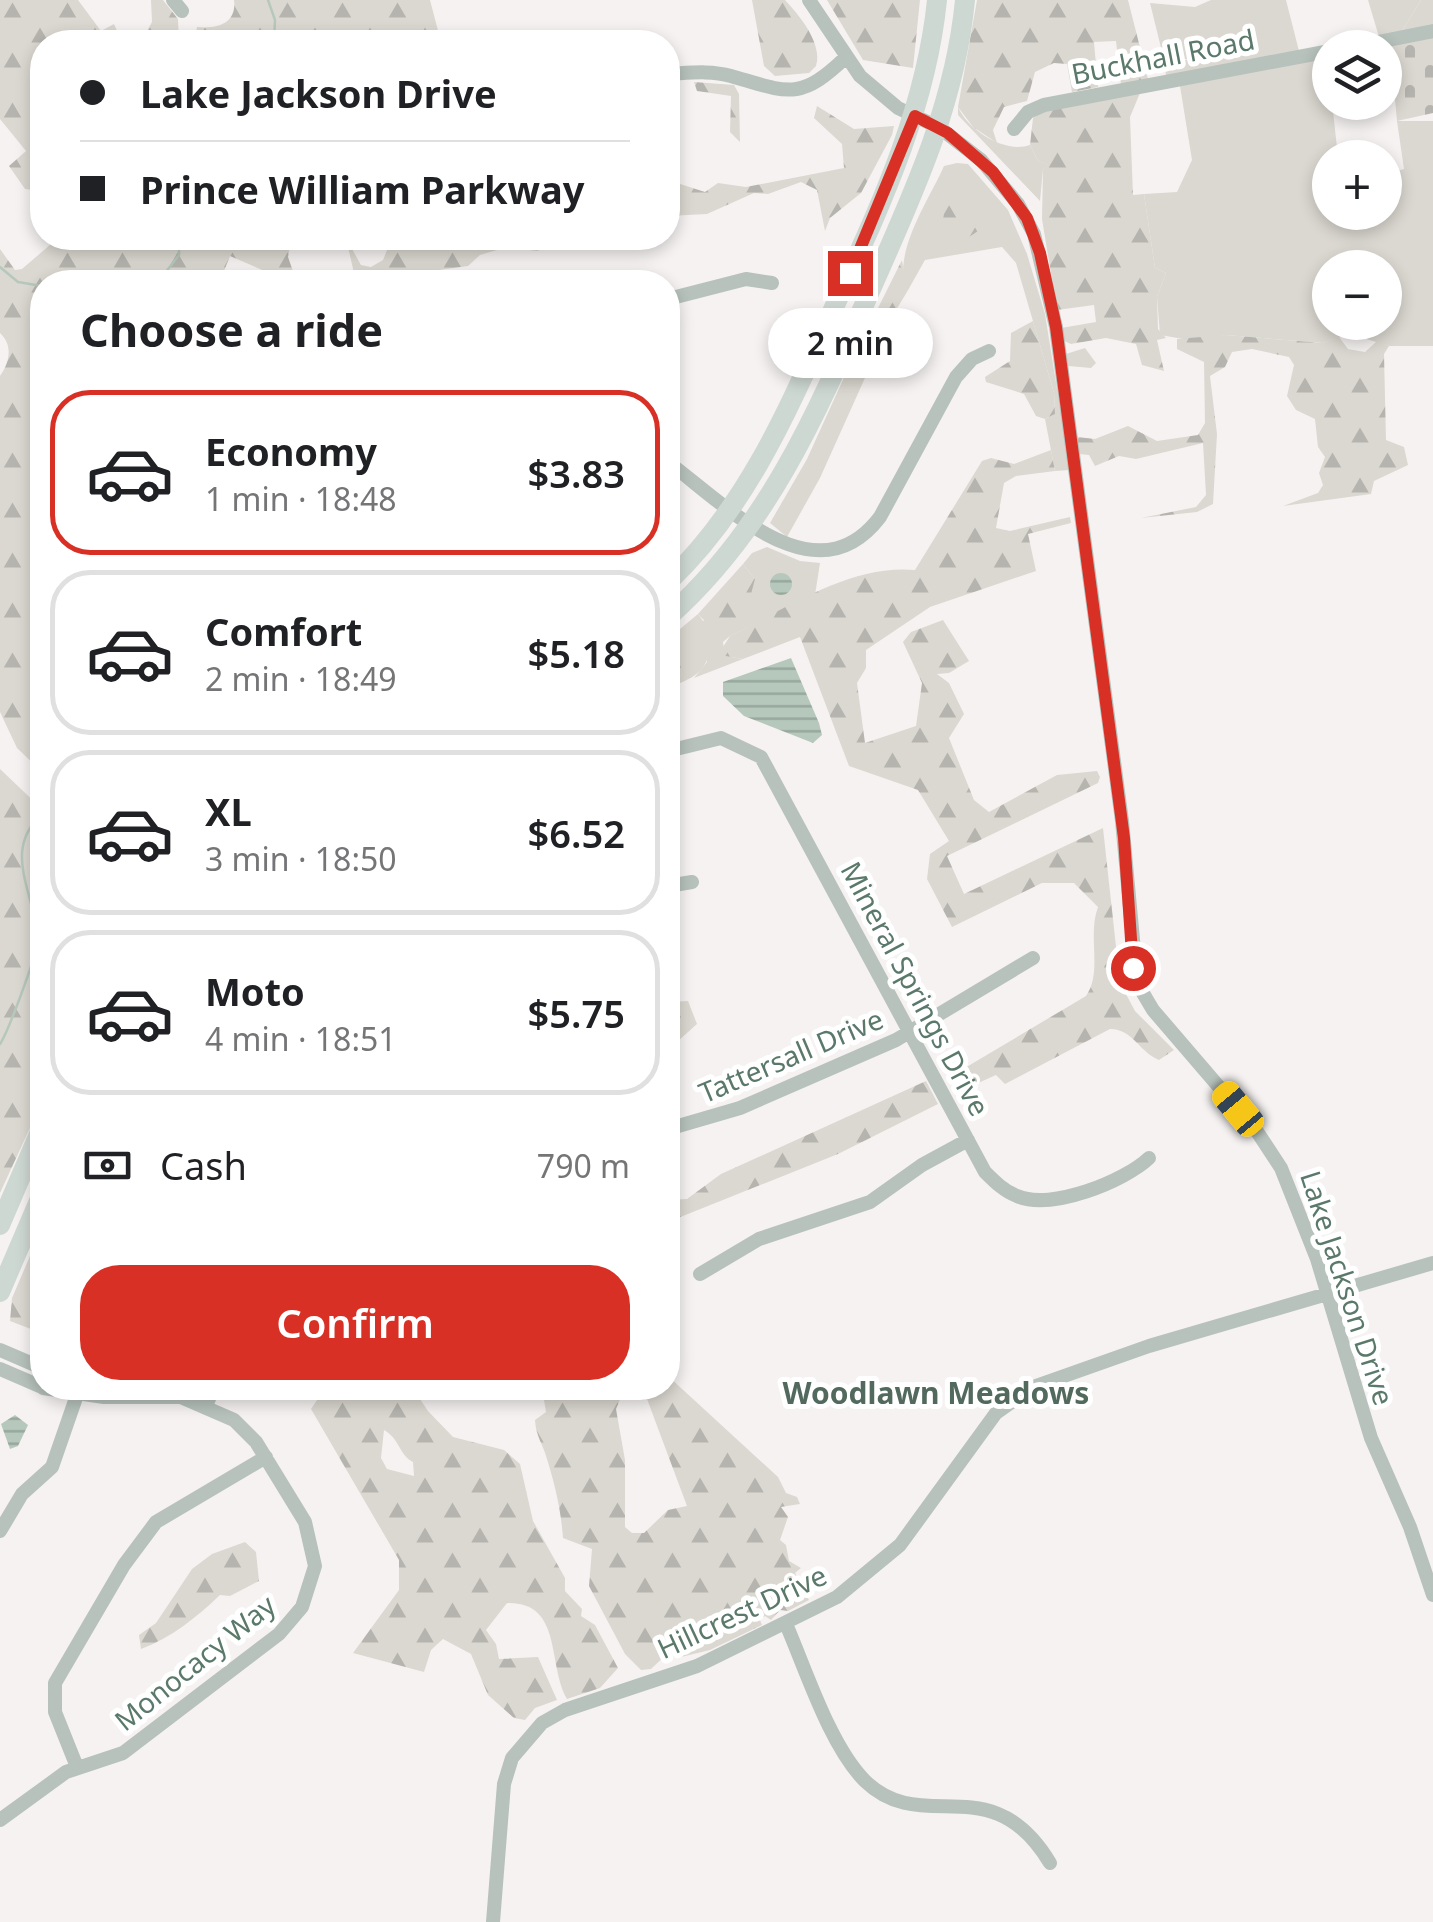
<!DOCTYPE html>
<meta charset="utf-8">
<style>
body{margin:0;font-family:"Noto Sans",sans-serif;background:#f6f6f6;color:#202124;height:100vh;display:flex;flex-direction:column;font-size:38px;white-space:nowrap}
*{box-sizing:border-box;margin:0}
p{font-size:32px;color:#757577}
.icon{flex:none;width:55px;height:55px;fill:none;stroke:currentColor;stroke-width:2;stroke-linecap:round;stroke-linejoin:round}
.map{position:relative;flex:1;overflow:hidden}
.drawer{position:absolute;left:30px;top:270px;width:650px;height:1130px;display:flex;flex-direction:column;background:#fff;border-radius:40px;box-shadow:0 5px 15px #0003}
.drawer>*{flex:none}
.hud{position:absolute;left:30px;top:30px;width:650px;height:220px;border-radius:40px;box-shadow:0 5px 15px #0003;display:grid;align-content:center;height:220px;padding:0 50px;background:#fff}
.buttons{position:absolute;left:1312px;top:30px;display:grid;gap:20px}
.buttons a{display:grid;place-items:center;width:90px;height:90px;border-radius:50%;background:#fff;box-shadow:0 5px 15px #0003;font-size:50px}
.end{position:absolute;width:45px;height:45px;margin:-22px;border:12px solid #d93025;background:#fff;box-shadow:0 0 0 5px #fff}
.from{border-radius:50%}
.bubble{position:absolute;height:70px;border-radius:35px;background:#fff;box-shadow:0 5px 15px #0003;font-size:32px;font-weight:600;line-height:70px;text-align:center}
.car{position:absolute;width:30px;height:60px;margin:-30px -15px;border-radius:12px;box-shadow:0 0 8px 2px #0007;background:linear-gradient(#f5c518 24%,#345 0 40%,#f5c518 0 76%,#345 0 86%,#f5c518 0)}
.hud b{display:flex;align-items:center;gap:35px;height:95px;font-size:38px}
.hud b+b{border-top:2px solid #e0e0e0}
.hud i{width:25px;height:25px;background:#202124}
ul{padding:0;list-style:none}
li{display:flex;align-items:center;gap:30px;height:165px;margin:0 20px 15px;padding:0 30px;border:5px solid #e0e0e0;border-radius:40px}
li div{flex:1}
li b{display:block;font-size:38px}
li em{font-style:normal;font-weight:600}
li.current{border-color:#d93025}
li>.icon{width:90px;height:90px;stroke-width:1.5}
h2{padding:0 50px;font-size:45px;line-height:120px}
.pay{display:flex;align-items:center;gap:25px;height:110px;padding:0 50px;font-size:38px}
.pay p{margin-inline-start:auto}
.cta{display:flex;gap:20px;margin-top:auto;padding:20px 50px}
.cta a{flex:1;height:115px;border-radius:40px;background:#d93025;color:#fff;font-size:40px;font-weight:600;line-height:115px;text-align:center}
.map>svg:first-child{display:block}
.grass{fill:#dbd8d1;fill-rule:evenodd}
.forest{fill:url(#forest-firs);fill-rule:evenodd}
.cemetery{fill:url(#cemetery-stones)}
.water{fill:url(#water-rules)}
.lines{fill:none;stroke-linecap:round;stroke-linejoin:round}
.stream{stroke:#b6c8bc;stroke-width:2.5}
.minor{stroke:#b7c2bc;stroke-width:14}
.highway{stroke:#ced8d2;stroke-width:20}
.route{stroke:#d93025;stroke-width:12}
.labels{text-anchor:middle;stroke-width:10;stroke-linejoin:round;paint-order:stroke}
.street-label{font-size:28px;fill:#5b796a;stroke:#fff}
.neighbourhood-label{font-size:30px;font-weight:bold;fill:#52695e;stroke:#fff}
</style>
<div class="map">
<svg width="1433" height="1922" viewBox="0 0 1433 1922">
<defs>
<pattern id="forest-firs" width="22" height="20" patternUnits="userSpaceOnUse" patternTransform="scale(2.5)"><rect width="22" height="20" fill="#dbd8d1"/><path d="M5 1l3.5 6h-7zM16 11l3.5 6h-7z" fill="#b5b4ae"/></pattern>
<pattern id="cemetery-stones" width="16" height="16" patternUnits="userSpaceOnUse" patternTransform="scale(2.5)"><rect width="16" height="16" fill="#dbd8d1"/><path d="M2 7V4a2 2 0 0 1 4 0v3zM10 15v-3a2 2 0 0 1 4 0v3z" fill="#b5b4ae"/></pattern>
<pattern id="water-rules" width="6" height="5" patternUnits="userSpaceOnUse" patternTransform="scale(2.5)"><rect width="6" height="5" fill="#b6c8bc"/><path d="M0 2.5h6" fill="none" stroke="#97a79d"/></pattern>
</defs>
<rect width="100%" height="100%" fill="#f6f2f2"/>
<path class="grass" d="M1211,0H1286L1299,51L1212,68L1186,59L1165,64L1150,3L1195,7Z
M1368,0H1421L1402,31L1379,37Z
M1327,56L1338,157L1330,158V212H1385V174L1404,169L1397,121H1433V346H1389L1350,334L1323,343L1226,335L1195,341L1160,335L1157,297L1166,273L1155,268L1144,194L1177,192L1192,160L1180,86ZM1330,268H1385V322H1330Z
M958,107C968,130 1005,154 1030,145L1038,161L1049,165L1043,169L1040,201L958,115Z
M957,163L968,164L1008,210L1027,254L1045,314L1070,470L1055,471L1045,419L1055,414L1054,393L1016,263L1002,247L925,260L907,292C891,254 928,202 944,166Z
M887,329L820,478L787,537L770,523L807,459L851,362L855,365Z
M767,547L800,561L820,563L815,595L730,636L723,642L725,656L743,659L694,678L707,662L701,644L668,648V639L698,614L703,621L755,579L743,564L752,553Z"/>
<path class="forest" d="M0,0H78L101,31L114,24L119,35L130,42H42V191L25,189L9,166L26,151L0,119Z
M151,0H163L178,19L179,42H141L152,22Z
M234,0H430L441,42C411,43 388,33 359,42H194L197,27C217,29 237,24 234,0Z
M752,0H785C800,16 823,44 816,66L809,73L775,76L764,66Z
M827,0H920L913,68L863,60Z
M977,0H1128L1148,79L1121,85L1116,41L1094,42L1098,87L1072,92L1067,64L1054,63L1035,72L1027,101L1004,107L993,130L997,143L973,127L958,107Z
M1421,0H1433V25L1402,31Z
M1201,57L1212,68L1166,77L1165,64Z
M668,79C680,114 664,147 674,182L705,192L718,183L746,187L844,168L842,144L814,118L817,106L854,129L894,126L892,135L861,193L830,218L825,231L817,190L801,182L768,194L754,193L707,214L668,216Z
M694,82L734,85L739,94L740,142L730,132L731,96L697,91Z
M1140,93L1130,117L1133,195L1144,194L1155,268L1166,273L1157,297L1158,329L1166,338L1157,340L1164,371L1142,365L1136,344L1106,338L1071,344L1062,340L1061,328L1096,322L1094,305L1057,310L1042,219L1043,169L1048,165L1038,161L1030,145L1033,118L1046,109Z
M957,192L983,210L984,227L969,237L939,241L944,214Z
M58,238H250L291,242L288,257L295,277L320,282H289V276L279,271L276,276L230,256L224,271L226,282H42V772L17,748L0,712V376C10,362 13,345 0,333V249L15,270L22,269Z
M346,238L361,265L371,267L383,260L392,238H437L454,250L507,247L516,241L514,238H573L537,251L507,247L480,255L468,266L410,274L412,282H356Z
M902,260L907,292L867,358L855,365L851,362Z
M1033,321L1054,393L1055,414L1045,419L1036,416L1024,394L986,382L985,377L1010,361L1011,333Z
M1226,335L1323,343L1339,337L1348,349L1365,352L1377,341L1389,346L1384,354L1386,440L1404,447L1408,465L1374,481L1371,494L1283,506L1318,493L1323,485L1319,473L1325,457L1318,447L1315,419L1296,410L1287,396L1294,365L1289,357L1252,349L1232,352L1225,367L1210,376L1217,434L1213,504L1197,512L1141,518L1196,507L1206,495L1203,443L1136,459L1119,456L1095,466L1089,455L1079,454L1077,437L1095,439L1128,426L1157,441L1198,435L1205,423L1204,362L1177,349V339Z
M1085,348L1096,363L1091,368L1068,366L1066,354Z
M1051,450L1055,471L1016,476L1004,483L996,528L1010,531L1070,517L1071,523L1028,534L1036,571L930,607L866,650V668L857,683L865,743L916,726L922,683L903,642L911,632L943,620L969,661L949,673L937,674L949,683L964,714L949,738L974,800L989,812L1057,775L1097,771L1100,777L1098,783L947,856L964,894L1103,828L1120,983L1135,1011L1174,1050L1159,1060C1139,1052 1133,1029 1110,1029L1005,1084L996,1075L967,1088L958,1072L1086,996C1103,972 1087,936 1098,907L1074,883H1042L952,927L927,879L930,854L949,841L918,790L849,766L800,637L743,659L725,656L721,650L730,636C788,608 850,564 915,570L982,461L991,458L1014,464Z
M743,564L755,579L746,613C730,622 712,632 698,614Z
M687,643L701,644L709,651C706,675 687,680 668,688V648Z
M0,769L42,809V1102L0,1193Z
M688,1001L697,1024L668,1050V1002Z
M926,1081L938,1104L838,1154L668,1222V1200L687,1199L721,1174Z
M42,1228V1316L36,1331L10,1321L12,1298Z
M668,1376L778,1477L786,1493L797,1497L800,1504L781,1507L788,1517L780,1540L786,1545L789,1561L801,1568L795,1573L809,1600L788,1611L780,1610L771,1620L765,1616L760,1620L762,1625L710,1650L681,1657L670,1651L651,1669L641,1670L625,1654L589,1586L592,1549L563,1538C561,1510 555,1485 547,1459C543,1444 536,1437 535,1420L546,1412L542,1388H625L616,1409L625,1460V1527L632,1533H644L668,1510L687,1506L647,1399L649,1388H668Z
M325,1388H420V1399L428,1411L453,1437L504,1450L520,1464L533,1521L565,1578V1591L582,1609L581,1616L595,1625L618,1668L600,1688L567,1699C547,1663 563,1602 507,1603L486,1630L496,1644L499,1659L538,1657L557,1700L535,1708L525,1720L514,1718L488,1695L471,1654L443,1639L431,1650L424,1672L353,1653L399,1590V1560L311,1409ZM384,1430C400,1439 399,1455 413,1462L414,1476L387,1469L381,1458Z
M245,1542L256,1552L259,1581L230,1596L220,1595C197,1617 171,1638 141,1649L139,1635L156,1623L192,1569L212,1554Z"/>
<path class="cemetery" d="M1433,37V113L1397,121L1390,44Z"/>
<path class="water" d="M770 584a11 11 0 1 1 22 0a11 11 0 1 1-22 0Z
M791,658L819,723L822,735L813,743L744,716L723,696V682Z
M15,1415L28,1425L18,1446L10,1449L1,1424Z"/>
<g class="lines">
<path class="stream" d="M268,0L275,20L274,42
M0,267L18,282L42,286
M64,282L78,273L82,282
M158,282L179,255V238
M0,1044C8,1032 37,955 37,942C37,894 0,852 42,814"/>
<path class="minor" d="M173,0L182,11
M809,0L860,76L898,108L940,128L981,160L1018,204L1034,234L1056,327L1122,821L1137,983L1153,1010L1256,1130L1281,1168L1317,1259L1371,1438L1410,1527L1433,1595
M1348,48L1433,31
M668,74C689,73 710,70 731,76C787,92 799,102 845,58
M1014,129L1028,112L1044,105L1330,51
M668,299L746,279L772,283
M668,462C726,505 816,601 880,517L956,377L972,359L989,351
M668,751L721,738L761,757L985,1172C995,1182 1004,1191 1017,1196C1051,1211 1125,1181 1149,1158
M668,886L692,882
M668,1129L740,1108L896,1040L1033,958
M700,1274L759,1239L870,1202L922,1165L968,1140
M0,1350L42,1368
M0,1369L42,1387
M207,1404L213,1388
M0,1531L22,1494L52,1467L78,1392
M786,1624C806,1670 830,1746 865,1781C924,1838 991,1765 1050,1863
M77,1767L55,1712V1683L124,1565L156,1522L266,1457
M0,1820L66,1772L123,1753L279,1634L302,1607L315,1566L305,1522L256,1442L234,1420L181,1397H104L43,1388
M493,1922L504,1784L512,1758L542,1723L565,1710L697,1666L837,1597L900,1545L996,1413L1033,1387L1149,1346L1433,1263"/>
<path class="highway" d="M668,582C750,504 791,403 836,303C881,204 926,109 937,0
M668,617C769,527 818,411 871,289C913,194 955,105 965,0
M0,1225L42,1127
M0,1292L42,1194"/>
</g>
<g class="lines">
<path class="route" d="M850,273L915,116L948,133L993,172L1027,218L1040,253L1056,327L1124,838L1133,968"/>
</g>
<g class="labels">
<g class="street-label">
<text transform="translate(1163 57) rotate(-11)" y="10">Buckhall Road</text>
<text transform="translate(915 989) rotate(62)" y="10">Mineral Springs Drive</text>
<text transform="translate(791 1056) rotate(-23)" y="10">Tattersall Drive</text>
<text transform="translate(1347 1288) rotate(72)" y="10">Lake Jackson Drive</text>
<text transform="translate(742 1612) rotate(-25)" y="10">Hillcrest Drive</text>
<text transform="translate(195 1663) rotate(-39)" y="10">Monocacy Way</text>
</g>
<g class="neighbourhood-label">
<text x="936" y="1404">Woodlawn Meadows</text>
</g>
</g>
</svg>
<div class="buttons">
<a><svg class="icon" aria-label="layers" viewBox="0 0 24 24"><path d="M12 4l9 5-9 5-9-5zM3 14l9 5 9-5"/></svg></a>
<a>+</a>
<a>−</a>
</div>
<i class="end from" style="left:1133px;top:968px"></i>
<i class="end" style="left:850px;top:273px"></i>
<div class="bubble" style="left:768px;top:308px;width:165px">2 min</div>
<i class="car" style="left:1238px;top:1109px;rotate:320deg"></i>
<div class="hud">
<b><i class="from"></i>Lake Jackson Drive</b>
<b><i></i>Prince William Parkway</b>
</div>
<section class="drawer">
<h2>Choose a ride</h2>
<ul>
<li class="current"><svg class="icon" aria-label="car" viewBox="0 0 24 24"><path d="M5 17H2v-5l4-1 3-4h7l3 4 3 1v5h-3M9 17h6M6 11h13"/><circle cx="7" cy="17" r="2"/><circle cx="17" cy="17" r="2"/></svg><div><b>Economy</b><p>1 min · 18:48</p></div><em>$3.83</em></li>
<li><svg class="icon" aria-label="car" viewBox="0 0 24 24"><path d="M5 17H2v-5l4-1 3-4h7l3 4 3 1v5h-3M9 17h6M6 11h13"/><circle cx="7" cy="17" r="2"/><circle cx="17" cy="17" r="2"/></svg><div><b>Comfort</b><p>2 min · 18:49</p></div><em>$5.18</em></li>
<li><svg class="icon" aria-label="car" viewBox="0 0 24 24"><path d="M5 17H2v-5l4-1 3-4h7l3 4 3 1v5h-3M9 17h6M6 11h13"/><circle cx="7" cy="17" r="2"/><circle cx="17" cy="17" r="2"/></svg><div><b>XL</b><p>3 min · 18:50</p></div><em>$6.52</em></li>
<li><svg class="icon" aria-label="car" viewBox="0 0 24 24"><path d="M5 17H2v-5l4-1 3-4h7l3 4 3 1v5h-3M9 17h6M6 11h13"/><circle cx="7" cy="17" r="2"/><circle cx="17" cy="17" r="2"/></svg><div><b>Moto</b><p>4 min · 18:51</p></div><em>$5.75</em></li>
</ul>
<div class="pay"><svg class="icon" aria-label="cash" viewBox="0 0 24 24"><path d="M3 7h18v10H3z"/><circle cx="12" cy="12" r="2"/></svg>Cash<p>790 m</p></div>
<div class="cta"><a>Confirm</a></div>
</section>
</div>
